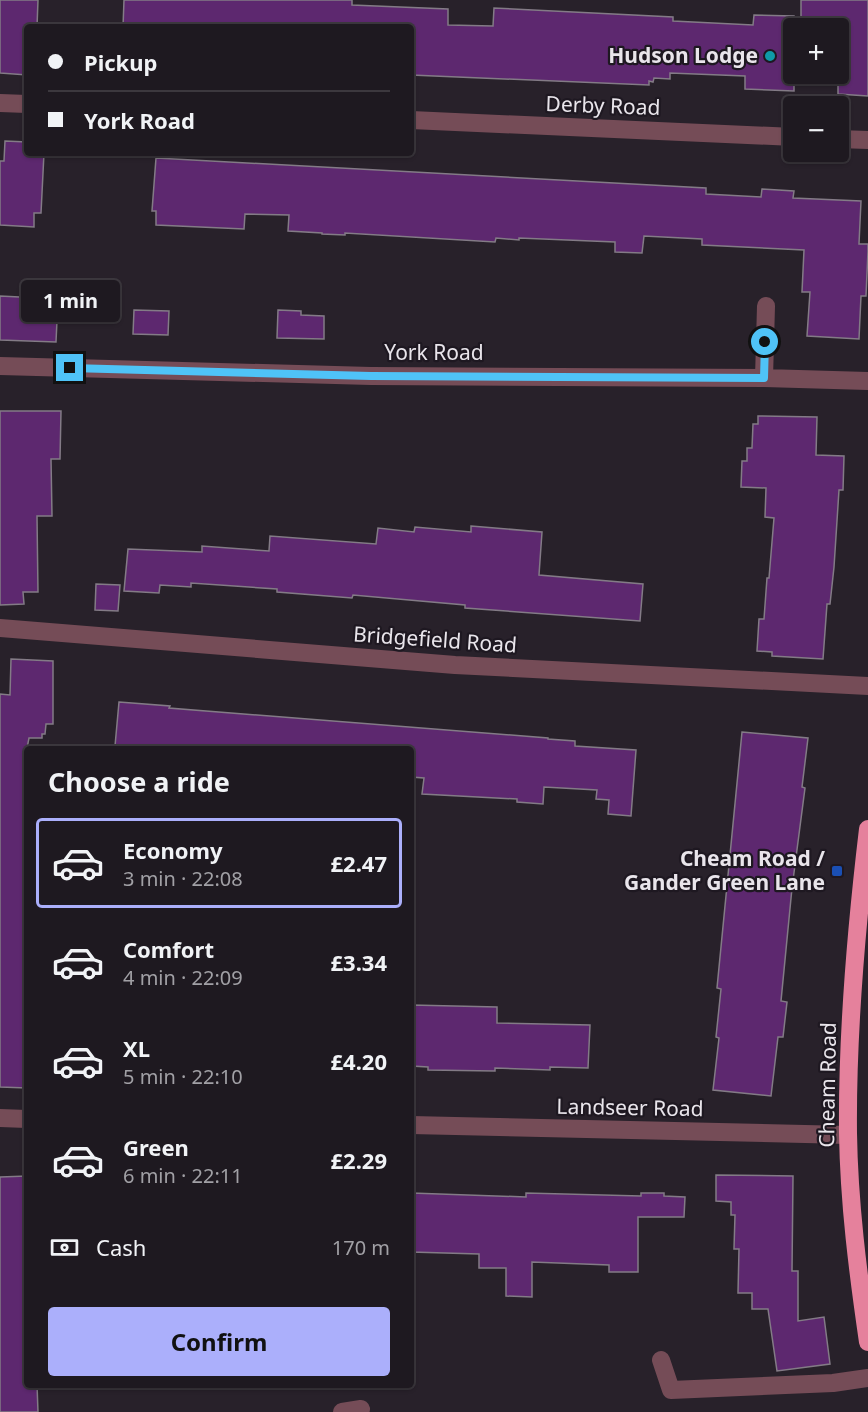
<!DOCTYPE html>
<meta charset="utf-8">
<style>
body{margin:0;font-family:"Noto Sans",sans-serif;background:#262229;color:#f1f3f6;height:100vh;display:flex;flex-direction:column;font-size:22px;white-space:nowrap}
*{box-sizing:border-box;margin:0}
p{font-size:20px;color:#a1a0a5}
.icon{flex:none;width:33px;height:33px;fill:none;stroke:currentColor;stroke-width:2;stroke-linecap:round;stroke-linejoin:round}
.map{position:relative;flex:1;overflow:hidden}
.drawer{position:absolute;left:24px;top:746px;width:390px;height:642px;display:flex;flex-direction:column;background:#1e1920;border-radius:6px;box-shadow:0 2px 4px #0004,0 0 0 2px #3c383e}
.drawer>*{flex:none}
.guide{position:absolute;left:24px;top:24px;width:390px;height:132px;border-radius:6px;box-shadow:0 2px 4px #0004,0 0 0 2px #3c383e;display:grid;align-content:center;height:132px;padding:0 24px;background:#1e1920}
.tools{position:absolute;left:783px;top:18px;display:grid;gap:12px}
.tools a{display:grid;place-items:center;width:66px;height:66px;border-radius:6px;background:#1e1920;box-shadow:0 2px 4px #0004,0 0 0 2px #3c383e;font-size:30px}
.end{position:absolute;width:27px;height:27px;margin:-14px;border:8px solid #4fc3f7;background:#111;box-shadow:0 0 0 3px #111}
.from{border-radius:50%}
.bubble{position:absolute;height:42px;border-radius:6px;background:#1e1920;box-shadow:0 2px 4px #0004,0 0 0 2px #3c383e;font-size:20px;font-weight:700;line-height:42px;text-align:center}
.guide b{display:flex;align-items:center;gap:21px;height:57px;font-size:22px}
.guide b+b{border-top:2px solid #3c383e}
.guide i{width:15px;height:15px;background:#f1f3f6}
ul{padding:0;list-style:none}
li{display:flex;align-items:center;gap:18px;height:90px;margin:0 12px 9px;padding:0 12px;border:3px solid transparent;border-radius:6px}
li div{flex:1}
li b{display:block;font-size:22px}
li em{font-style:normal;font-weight:700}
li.selected{border-color:#abaffb}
li>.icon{width:54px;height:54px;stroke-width:1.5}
h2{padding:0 24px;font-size:27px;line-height:72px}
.pay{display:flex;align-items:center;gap:15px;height:66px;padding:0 24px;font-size:22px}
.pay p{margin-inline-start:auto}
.button{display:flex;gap:12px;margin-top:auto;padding:12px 24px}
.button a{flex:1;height:69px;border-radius:6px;background:#abaffb;color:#111;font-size:24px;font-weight:700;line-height:69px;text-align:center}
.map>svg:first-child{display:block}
.building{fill:#5d286f;stroke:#837b86;stroke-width:1.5}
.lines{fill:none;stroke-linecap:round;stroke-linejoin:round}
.minor{stroke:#754c57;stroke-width:18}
.highway{stroke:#e5819c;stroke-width:18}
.route{stroke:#4fc3f7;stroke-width:8}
.culture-dot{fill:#0f9aa8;stroke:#1e1821;stroke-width:2}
.transit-dot{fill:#1a4fb4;stroke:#1e1821;stroke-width:2}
.labels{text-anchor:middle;stroke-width:4.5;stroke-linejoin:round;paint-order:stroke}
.poi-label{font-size:21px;font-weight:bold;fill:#e9e5eb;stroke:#1e1821;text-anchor:end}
.street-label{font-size:21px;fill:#e9e5eb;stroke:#1e1821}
</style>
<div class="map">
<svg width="868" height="1412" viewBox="0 0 868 1412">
<rect width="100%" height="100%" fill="#28212a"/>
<path class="building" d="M0,0H38L37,27H27V75L0,73Z
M124,0H352V5L448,9V25L493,26L494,8L673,17V21L753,25L754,15L794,16V91L745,89V76L670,73V79L654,78L653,82L649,81V85L411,75V27H123Z
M801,0H868V96L838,94V28H801Z
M5,141L27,142V153H44L41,213H34V227L0,225V161H4Z
M156,158L706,188V194L761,197L762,189L794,191L793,198L861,201L859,244H868V251L866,296H861L859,339L807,336L810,292H802L804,250L702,245V239L644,236L642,253L615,252V242L519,238V240L496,238L495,242L345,233V235L322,234V233L288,231L289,215L245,214L244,229L156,225V211H152Z
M0,296L58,299L56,342L0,340Z
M134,310L169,311L168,335L133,334Z
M278,310L301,311V315L324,316V339L277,338Z
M0,411H61L60,459H51L52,516H37L38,592H23L24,604L0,605Z
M758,416L817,417L816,455L844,456L843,490H839L834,567L830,604H827L823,659L772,656V652L757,651L759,619H764L767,578H769L774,518L765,517L766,488L741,487L742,461H747V448H752L753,424H758Z
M471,526L542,532L539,575L643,584L640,621L465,608V605L353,595L352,598L277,592V589L191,583V587L160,585L159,593L124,591L128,549L202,552V546L269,551L270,536L376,544L378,528L414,532L415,527L471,532Z
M96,584L120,585L118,611L95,610Z
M11,659L53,661V724H46L45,734H42V738H29L27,748L25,840H27V943L25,1015H27V1088L0,1087V694L10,695Z
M119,702L170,706L169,708L548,738V739L575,741V746L636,750L631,816L608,814L609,800L596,799L597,790L544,787L543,804L517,802V799L422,794L424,778L411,777V748H142L115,746Z
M742,732L808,738L802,787L805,788L792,888L781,1001L787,1002L783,1037H778L771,1096L713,1090L719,1038L716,1037L721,989L717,988Z
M411,1005L497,1007V1023L590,1025L588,1068L550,1067V1070L495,1068V1071L428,1070V1067L411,1066Z
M716,1175L793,1176L792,1271H798V1321L824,1317L830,1364L777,1371L768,1309H752V1293H738L739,1249H734L735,1215H731V1202L716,1201Z
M27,1176V1384H37L38,1412H0V1177Z
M411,1193L526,1197V1193L641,1196V1193H664V1196L685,1197L684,1217H638V1272H609V1265L532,1262V1297L506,1296V1268H479V1254L411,1252Z"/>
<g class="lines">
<path class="minor" d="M0,103L27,104
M411,120L794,137
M838,139L868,140
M0,366L371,376L764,378L868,381
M764,378L766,306
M0,628L455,665L868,686
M0,1118L27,1119
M411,1125L848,1135
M661,1360L671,1390L833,1383L868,1378
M342,1412L361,1409"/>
<path class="highway" d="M868,829C856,930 847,1032 848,1133C849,1203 858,1273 868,1342"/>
</g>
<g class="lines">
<path class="route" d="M70,368L371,376L764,378L765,342"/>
</g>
<circle class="culture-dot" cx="770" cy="56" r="6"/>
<rect class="transit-dot" x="831" y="865" width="12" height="12" rx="3"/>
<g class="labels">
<g class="poi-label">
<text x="758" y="63">Hudson Lodge</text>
<text x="825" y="866">Cheam Road /<tspan x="825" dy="24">Gander Green Lane</tspan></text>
</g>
<g class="street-label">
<text transform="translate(603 106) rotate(2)" y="7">Derby Road</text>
<text x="434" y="360">York Road</text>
<text transform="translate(435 640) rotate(4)" y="7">Bridgefield Road</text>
<text transform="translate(828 1085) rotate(-89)" y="7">Cheam Road</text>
<text transform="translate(630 1108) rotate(1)" y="7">Landseer Road</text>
</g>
</g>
</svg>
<div class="tools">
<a>+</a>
<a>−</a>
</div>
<i class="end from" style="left:765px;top:342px"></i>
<i class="end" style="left:70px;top:368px"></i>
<div class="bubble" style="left:21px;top:280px;width:99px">1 min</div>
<div class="guide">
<b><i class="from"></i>Pickup</b>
<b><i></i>York Road</b>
</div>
<section class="drawer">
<h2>Choose a ride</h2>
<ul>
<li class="selected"><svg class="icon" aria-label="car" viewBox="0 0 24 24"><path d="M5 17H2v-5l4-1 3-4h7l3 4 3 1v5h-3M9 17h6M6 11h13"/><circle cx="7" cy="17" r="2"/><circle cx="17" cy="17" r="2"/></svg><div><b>Economy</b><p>3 min · 22:08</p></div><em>£2.47</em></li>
<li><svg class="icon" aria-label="car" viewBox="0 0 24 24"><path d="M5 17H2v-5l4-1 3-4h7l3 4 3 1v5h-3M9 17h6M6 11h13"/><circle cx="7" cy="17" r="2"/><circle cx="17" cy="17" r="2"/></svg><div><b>Comfort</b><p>4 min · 22:09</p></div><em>£3.34</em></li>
<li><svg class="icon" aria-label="car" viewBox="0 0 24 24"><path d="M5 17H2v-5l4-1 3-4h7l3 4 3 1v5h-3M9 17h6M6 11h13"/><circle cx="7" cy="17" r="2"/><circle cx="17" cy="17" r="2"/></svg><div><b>XL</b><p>5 min · 22:10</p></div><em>£4.20</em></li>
<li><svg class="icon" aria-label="car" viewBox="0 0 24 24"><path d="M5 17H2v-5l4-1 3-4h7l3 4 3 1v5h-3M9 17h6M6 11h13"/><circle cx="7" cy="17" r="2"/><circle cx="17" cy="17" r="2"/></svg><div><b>Green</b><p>6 min · 22:11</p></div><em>£2.29</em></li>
</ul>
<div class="pay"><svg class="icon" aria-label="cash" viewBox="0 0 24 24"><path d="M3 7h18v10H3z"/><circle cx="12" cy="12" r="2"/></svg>Cash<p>170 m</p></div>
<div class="button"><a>Confirm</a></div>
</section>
</div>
